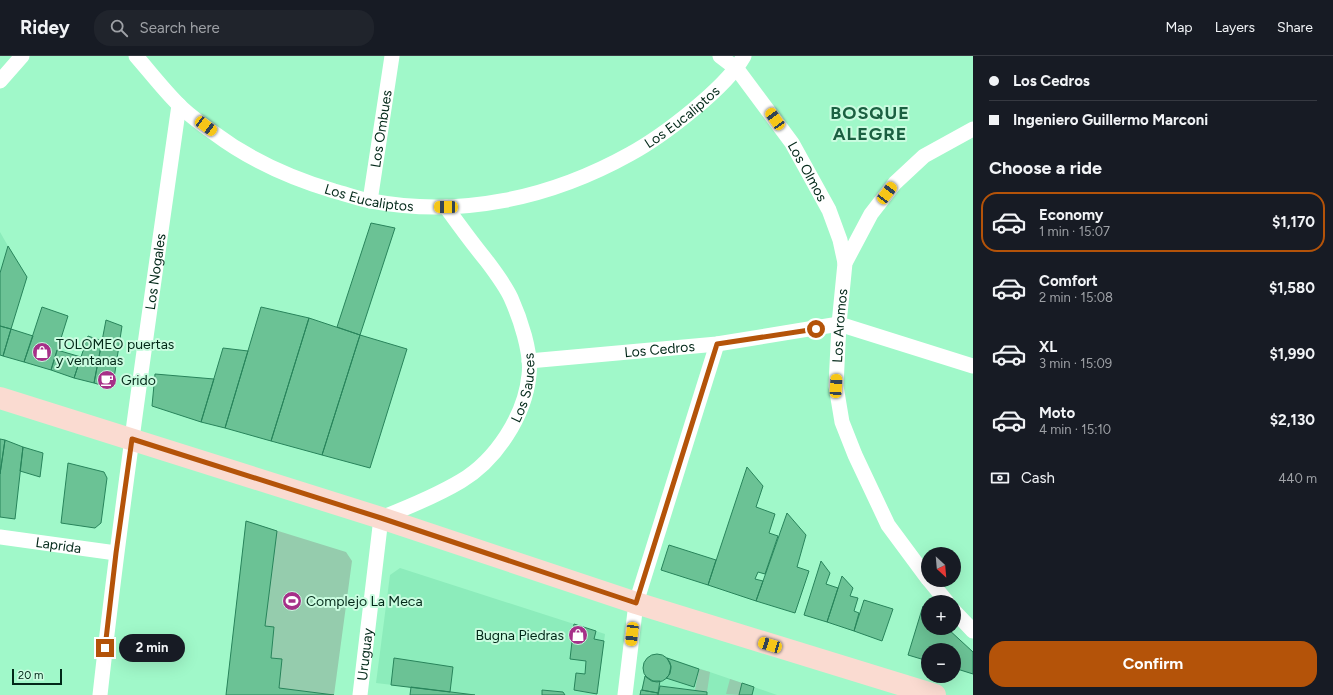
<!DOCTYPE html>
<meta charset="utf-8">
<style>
body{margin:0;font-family:Figtree,sans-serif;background:#20242c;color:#f1f3f6;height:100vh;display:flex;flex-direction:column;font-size:15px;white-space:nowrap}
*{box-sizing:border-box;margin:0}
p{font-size:13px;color:#9ea1a6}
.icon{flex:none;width:22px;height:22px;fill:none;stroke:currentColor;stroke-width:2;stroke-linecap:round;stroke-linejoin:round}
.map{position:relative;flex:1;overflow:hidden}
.details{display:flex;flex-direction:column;background:#171b24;width:360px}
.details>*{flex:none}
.banner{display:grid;align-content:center;height:88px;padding:0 16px;background:#171b24}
.needle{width:26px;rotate:154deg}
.controls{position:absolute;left:921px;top:491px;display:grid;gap:8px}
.controls a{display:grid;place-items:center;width:40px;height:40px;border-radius:50%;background:#171b24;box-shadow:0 4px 16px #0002;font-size:20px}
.scale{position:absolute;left:12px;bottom:10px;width:50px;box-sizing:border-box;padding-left:4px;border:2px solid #022818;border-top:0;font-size:11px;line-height:14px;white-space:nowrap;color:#022818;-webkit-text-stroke:3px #cafce0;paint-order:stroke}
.end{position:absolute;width:18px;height:18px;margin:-9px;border:5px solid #b45309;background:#fff;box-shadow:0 0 0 2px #fff}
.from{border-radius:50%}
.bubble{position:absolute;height:28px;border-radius:14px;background:#171b24;box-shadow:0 4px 16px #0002;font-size:13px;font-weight:700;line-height:28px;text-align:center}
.car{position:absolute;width:12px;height:24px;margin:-12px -6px;border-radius:5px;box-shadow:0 0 3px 1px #0007;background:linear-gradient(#f5c518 24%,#345 0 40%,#f5c518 0 76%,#345 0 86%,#f5c518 0)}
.banner b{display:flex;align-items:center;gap:14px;height:38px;font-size:15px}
.banner b+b{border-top:1px solid #363941}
.banner i{width:10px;height:10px;background:#f1f3f6}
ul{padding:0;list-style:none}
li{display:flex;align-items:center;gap:12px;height:60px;margin:0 8px 6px;padding:0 8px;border:2px solid transparent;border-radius:16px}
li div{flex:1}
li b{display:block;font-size:15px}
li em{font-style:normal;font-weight:700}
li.current{border-color:#b45309}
li>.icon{width:36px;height:36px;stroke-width:1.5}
h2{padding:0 16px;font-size:18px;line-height:48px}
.pay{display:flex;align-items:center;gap:10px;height:44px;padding:0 16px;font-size:15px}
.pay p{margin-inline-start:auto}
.action{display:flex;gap:8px;margin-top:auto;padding:8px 16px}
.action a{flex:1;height:46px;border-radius:16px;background:#b45309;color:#fff;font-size:16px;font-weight:700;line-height:46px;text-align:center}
header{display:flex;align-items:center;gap:24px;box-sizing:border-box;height:56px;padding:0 20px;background:#171b24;border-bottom:1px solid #363941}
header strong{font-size:19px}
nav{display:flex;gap:22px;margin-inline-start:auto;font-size:14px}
.search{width:280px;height:36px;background:#20242c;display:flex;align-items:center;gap:10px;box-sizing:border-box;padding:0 14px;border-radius:16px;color:#9ea1a6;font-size:15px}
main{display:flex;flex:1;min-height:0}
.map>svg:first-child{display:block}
.built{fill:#8cecbb}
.green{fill:#95ccad}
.building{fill:#6bc295;stroke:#28845b}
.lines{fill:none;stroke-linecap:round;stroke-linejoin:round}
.minor{stroke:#fff;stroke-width:15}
.primary{stroke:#fadbd1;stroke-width:22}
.route{stroke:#b45309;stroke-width:5}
.labels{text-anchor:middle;stroke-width:4;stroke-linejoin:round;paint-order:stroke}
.street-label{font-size:14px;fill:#022818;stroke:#cafce0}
.poi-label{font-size:14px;fill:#022818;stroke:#cafce0;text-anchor:start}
.district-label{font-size:18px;font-weight:bold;letter-spacing:1px;fill:#1b6041;stroke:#cafce0}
</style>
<header>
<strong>Ridey</strong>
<div class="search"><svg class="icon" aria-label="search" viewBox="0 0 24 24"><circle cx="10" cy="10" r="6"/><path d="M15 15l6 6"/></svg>Search here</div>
<nav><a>Map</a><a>Layers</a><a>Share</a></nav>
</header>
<main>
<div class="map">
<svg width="973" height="639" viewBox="0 0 973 639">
<rect width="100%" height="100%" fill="#a0f8c9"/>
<path class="built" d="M0,176L8,190L0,217Z
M400,512L605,578L597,639H475L376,627L390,519Z
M655,598L663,600L777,639H640L645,620L643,610L645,606L651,600Z"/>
<path class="green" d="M246,465L346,496L352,505L334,639H226Z
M699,613L710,616L707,636L695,634Z
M730,623L742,627L739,639L726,638Z"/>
<path class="building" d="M371,167L395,172L360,279L337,271Z
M8,190L27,221L11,273L0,270V217Z
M42,251L68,260L51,314L24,306Z
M261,251L309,262L271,385L225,372Z
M309,262L360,279L322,399L271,385Z
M106,264L122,270L113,329L108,331L94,327Z
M0,270L11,273L3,300L0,299Z
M11,273L33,280L24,306L3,300Z
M360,279L407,293L370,412L322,399Z
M88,280L102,285L94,327L74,322Z
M223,292L248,295L225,372L201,366Z
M57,294L81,301L74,322L51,314Z
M155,318L214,323L201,366L152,350Z
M0,383L5,384L0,418Z
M5,384L23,391L15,463L0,461V418Z
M23,391L43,397L40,421L20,415Z
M68,407L104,416L107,422L101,467L95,472L61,467Z
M747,411L763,430L756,451L775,458L769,477L778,480L765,518L758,516L755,523L763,525L756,545L708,529Z
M787,457L806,479L797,511L809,515L795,557L756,545Z
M246,465L277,475L265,570L274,571L271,602L282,603L279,632L334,639H226Z
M669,489L716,504L708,529L661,514Z
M821,505L830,517L826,528L838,532L827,566L804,559Z
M842,520L853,532L850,540L858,542L854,555L859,557L854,575L827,566Z
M864,544L893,553L882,585L854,575Z
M923,550L928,555V572H947L973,596V618L954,612V594H928V605L908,599Z
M574,568L596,575L594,583L604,585L597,638L574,634L576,617L585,618L586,605L570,603Z
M643 612a14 14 0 1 1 28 0a14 14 0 1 1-28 0Z
M394,602L453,611L450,636L391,629Z
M667,602L699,613L694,631L666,622L669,619L671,610Z
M645,620L653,625H660L658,637L642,634Z
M742,627L754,631L752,639H739Z
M660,630L707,636V639H658Z
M411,631L475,639H410Z
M542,634L563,636L565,639H542Z
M641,634L658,637V639H640Z"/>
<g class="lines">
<g class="minor">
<path id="s1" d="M136,0C150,16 163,33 178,48C188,59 202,68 214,77C250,104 290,122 334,135C346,138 359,143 371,145C461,162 551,142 630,98C663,80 726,32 744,0"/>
<path id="s2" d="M720,0L737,13L792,87L829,154L840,184L845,207"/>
<path d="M0,25L22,0"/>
<path id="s3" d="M370,145L392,0"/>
<path id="s4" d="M529,305L717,288L839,268L973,310"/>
<path id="s5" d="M0,481L116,497"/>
<path id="s6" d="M928,523L888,469L855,399L842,366L836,330L839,268L845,207L871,158L895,127L924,100L973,73"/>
<path d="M929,524L947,546"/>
<path d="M954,555L973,575"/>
<path id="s7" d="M100,639C122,442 151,246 179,49"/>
<path id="s8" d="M360,639L381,462C409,451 436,440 461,425C496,404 525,360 529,319C532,297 520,262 511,242C505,229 495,216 486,204C472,187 459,169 446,151"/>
<path d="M625,639L636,547L717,288"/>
</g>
<path class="primary" d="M0,342L381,462L636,547L935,639"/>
</g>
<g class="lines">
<path class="route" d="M105,592L116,497L132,383L381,462L636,547L717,288L816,273"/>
</g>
<defs>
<symbol id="shop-disc" viewBox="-11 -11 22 22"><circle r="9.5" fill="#a63088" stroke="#cafce0"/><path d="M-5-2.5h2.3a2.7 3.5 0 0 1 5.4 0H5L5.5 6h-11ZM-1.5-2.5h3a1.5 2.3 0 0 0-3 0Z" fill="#fff"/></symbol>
<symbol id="cafe-disc" viewBox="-11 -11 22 22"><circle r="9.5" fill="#a63088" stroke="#cafce0"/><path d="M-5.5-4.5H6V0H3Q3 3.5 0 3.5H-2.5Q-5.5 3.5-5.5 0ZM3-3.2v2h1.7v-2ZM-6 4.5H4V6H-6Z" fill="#fff"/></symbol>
<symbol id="stadium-disc" viewBox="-11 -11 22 22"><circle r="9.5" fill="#a63088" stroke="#cafce0"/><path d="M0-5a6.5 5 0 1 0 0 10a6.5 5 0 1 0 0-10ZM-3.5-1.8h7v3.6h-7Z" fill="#fff"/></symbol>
</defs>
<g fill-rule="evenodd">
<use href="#shop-disc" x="31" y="285" width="22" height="22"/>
<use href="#cafe-disc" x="96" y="313" width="22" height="22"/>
<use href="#stadium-disc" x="281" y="534" width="22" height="22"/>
<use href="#shop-disc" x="567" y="568" width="22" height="22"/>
</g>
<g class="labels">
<g class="street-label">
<text dy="5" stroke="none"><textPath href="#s1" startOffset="615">Los Eucaliptos</textPath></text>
<text dy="5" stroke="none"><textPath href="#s3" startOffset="73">Los Ombues</textPath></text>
<text dy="5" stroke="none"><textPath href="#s2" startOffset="146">Los Olmos</textPath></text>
<text dy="5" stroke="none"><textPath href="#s1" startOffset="280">Los Eucaliptos</textPath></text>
<text dy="5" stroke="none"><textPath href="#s7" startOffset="427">Los Nogales</textPath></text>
<text dy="5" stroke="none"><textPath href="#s6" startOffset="277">Los Aromos</textPath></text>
<text dy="5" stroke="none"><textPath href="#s4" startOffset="131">Los Cedros</textPath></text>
<text dy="5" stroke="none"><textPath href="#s8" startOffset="383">Los Sauces</textPath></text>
<text dy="5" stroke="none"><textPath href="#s5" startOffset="59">Laprida</textPath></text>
<text dy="5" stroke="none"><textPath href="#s8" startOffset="41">Uruguay</textPath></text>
</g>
<g class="poi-label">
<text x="56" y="293">TOLOMEO puertas<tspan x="56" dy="16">y ventanas</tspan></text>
<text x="121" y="329">Grido</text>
<text x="306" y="550">Complejo La Meca</text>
<text x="564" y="584" text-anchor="end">Bugna Piedras</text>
</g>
<g class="district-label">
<text x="870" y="63">BOSQUE<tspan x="870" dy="21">ALEGRE</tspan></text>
</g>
</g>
</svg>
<div class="controls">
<a><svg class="needle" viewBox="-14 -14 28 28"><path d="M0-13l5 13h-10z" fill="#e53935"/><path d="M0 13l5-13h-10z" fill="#9ea1a6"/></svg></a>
<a>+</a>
<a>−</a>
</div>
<div class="scale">20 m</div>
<i class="end from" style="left:816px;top:273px"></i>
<i class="end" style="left:105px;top:592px"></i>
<div class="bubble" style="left:119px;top:578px;width:66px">2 min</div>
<i class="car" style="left:775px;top:63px;rotate:325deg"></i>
<i class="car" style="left:206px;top:70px;rotate:127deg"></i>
<i class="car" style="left:887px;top:137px;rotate:37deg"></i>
<i class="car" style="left:446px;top:151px;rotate:271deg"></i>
<i class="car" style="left:836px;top:330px;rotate:3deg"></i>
<i class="car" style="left:632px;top:578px;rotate:187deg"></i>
<i class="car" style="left:770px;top:589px;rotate:287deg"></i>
</div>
<section class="details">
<div class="banner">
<b><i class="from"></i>Los Cedros</b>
<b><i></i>Ingeniero Guillermo Marconi</b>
</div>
<h2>Choose a ride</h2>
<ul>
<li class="current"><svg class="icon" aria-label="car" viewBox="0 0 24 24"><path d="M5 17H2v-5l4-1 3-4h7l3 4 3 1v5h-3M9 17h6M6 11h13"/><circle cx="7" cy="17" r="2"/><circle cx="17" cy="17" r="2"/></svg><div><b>Economy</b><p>1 min · 15:07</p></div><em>$1,170</em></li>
<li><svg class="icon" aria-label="car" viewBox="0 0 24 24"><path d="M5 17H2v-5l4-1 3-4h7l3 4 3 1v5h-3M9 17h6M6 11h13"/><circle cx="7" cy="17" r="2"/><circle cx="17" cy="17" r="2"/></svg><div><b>Comfort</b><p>2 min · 15:08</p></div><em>$1,580</em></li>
<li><svg class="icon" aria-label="car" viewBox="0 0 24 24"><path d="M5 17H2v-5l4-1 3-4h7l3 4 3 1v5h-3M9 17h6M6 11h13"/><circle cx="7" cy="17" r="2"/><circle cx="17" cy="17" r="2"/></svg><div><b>XL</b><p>3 min · 15:09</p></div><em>$1,990</em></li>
<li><svg class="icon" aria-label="car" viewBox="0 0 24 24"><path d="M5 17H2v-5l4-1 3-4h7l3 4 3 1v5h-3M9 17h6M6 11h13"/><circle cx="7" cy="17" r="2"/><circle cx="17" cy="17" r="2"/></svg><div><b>Moto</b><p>4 min · 15:10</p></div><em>$2,130</em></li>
</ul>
<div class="pay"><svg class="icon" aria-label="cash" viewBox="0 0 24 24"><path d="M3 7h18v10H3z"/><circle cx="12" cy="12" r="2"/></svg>Cash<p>440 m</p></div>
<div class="action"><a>Confirm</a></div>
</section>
</main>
